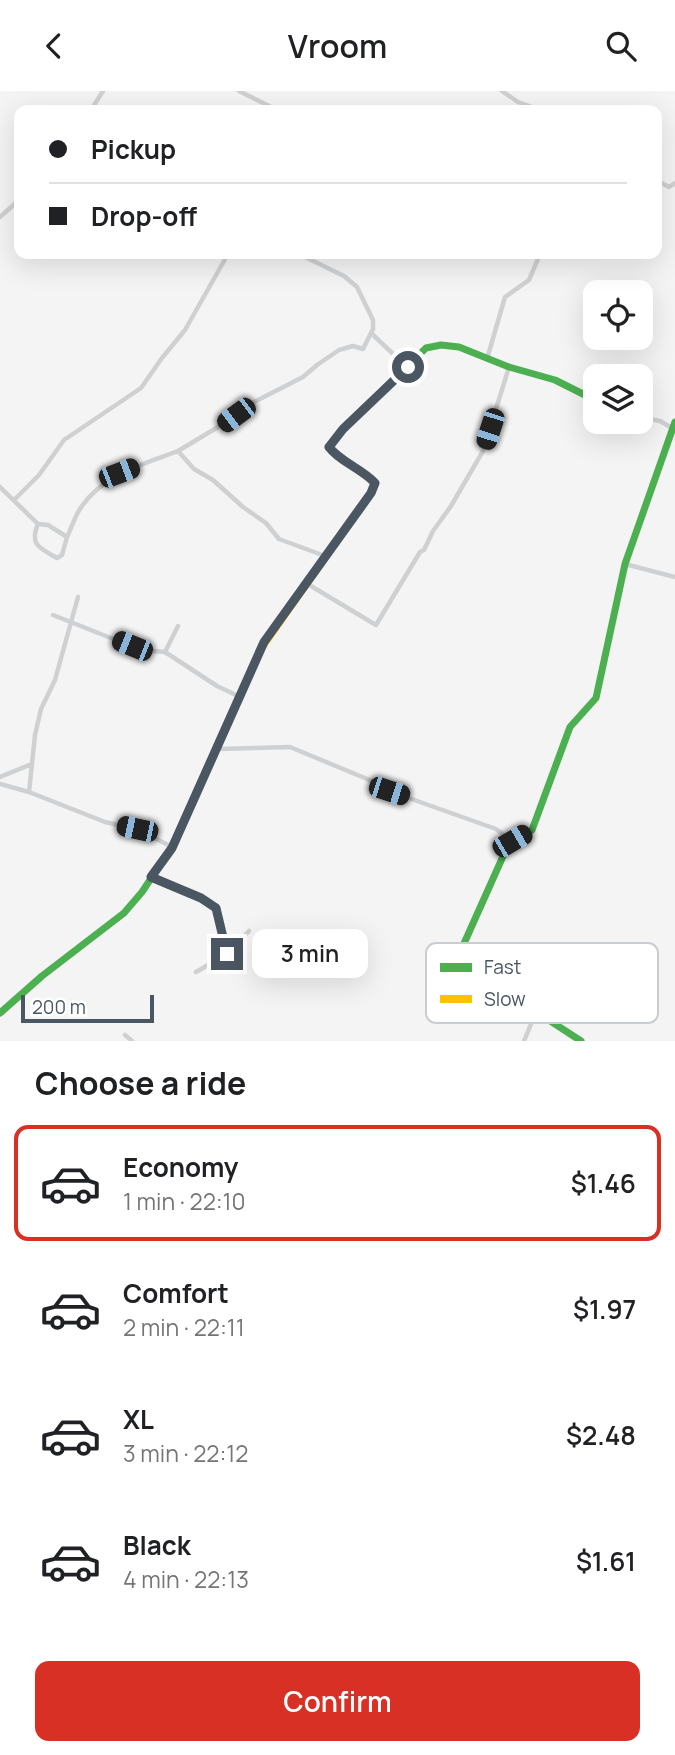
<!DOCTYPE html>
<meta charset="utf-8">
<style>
body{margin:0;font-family:Manrope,sans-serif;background:#f6f6f6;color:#202124;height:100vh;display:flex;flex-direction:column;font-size:26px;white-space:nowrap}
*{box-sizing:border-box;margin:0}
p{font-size:23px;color:#757577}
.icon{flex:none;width:38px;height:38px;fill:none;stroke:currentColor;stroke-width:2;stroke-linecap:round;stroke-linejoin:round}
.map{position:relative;height:950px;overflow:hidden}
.drawer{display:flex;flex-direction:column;background:#fff;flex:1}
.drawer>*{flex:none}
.top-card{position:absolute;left:14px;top:14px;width:648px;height:154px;border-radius:14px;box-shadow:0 7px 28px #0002;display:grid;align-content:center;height:154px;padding:0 35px;background:#fff}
.fabs{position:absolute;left:583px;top:189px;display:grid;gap:14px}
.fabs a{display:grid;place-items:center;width:70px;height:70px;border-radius:14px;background:#fff;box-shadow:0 7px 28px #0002;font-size:35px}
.scale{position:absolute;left:21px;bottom:18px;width:133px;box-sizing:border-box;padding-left:7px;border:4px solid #4a5661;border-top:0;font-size:19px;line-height:24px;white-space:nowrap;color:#4a5661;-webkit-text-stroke:5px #fff;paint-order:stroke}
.end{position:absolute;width:32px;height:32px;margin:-16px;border:9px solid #4a5661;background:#fff;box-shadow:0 0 0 4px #fff}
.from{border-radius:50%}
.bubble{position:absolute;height:49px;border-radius:14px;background:#fff;box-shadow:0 7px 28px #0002;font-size:23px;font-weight:600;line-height:49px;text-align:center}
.car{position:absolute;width:21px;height:42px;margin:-21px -10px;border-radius:9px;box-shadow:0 0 5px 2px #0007;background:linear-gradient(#222 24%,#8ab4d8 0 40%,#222 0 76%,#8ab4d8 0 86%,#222 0)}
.top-card b{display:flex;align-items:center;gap:24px;height:66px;font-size:26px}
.top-card b+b{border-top:2px solid #e0e0e0}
.top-card i{width:18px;height:18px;background:#202124}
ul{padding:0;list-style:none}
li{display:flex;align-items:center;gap:21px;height:116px;margin:0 14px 10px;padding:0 21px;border:4px solid transparent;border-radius:14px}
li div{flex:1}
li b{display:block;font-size:26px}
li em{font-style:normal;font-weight:600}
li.active{border-color:#d93025}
li>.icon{width:63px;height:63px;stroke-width:1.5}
h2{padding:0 35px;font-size:32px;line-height:84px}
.action{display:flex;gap:14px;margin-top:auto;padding:14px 35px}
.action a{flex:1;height:80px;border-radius:14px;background:#d93025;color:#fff;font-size:28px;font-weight:600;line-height:80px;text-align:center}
header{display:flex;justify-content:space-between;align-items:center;height:91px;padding:0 35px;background:#fff;font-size:32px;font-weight:600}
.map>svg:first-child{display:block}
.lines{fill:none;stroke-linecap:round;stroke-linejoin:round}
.street{stroke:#ced0d2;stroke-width:4.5}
.fast{stroke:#4caf50;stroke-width:7}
.slow{stroke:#ffc107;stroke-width:7}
.route{stroke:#4a5661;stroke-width:9}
.key{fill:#fff;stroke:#c9ccd0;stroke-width:2}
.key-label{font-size:19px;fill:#4a5661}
</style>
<header><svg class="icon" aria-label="back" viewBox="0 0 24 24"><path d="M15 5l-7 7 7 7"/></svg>Vroom<svg class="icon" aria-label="search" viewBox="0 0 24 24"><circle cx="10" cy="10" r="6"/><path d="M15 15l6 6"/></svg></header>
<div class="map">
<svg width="675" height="950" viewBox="0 0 675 950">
<rect width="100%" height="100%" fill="#f4f4f4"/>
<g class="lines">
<path class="street" d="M239,0L277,19
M502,0L518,11L540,19
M91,19L103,0
M656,89L669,96L675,92
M0,126L19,109
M371,242L407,276
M487,268L505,206L529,189L540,163
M640,326L660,330L672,337
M178,360L223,333L248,314L303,286L317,274L339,259L353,255L363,258L373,238V229L357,196L344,185L299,163
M0,396L38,433L48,434L67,446L62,464L57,467C40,457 29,454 38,433
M14,409L39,384L64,349L141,297L162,267L185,239L228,163
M67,446C72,436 75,424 82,415C104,383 142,374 178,360L194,378L213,389L243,416L266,432L279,448L325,465
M625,473L675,486
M306,492L376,534L420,461L424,459L433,440L451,415L483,360L509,276
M53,524L141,559L165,561L217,595L238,605
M165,561L178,535
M218,658L290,656L384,695L389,700L496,738L512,750
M0,686L32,673
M0,693L29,701L105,731L137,738L172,756
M29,701L35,644L41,618L55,589L78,506
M152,787L201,807L216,818L227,863
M196,881L227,863L249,840
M125,944L132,950
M524,950L536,921"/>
<path class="fast" d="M331,359L329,357L343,338L426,257L441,254L459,256L509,276L555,289L595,309
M0,922L42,885L124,822L142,801L172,756L261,558
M581,950L475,881L462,857L509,752L532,739L570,636L596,607L625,473L675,331"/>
<path class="slow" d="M261,558L371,402L375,392L331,359"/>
</g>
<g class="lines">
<path class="route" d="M227,863L216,817L201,807L151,786L172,757L264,551L371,402L375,392C361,377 340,371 329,356L343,338L408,276"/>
</g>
<rect x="426" y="852" width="232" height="80" rx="10" class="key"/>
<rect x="440" y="872" width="32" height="9" fill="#4caf50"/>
<rect x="440" y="904" width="32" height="8" fill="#ffc107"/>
<g class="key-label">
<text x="484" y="883">Fast</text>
<text x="484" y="915">Slow</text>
</g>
</svg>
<div class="fabs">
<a><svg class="icon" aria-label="locate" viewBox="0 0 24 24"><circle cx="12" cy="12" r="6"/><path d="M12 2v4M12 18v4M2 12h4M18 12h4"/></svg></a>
<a><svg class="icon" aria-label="layers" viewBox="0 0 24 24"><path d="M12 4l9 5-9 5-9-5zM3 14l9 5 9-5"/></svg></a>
</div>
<div class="scale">200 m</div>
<i class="end from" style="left:408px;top:276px"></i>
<i class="end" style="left:227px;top:863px"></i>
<div class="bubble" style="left:252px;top:838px;width:116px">3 min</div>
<i class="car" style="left:236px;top:324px;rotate:233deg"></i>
<i class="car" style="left:490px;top:338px;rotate:198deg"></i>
<i class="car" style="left:119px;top:382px;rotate:69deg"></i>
<i class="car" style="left:132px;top:555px;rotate:292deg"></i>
<i class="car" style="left:389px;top:700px;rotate:108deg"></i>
<i class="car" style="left:137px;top:738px;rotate:282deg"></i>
<i class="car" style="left:512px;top:750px;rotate:60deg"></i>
<div class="top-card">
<b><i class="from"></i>Pickup</b>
<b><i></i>Drop-off</b>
</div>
</div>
<section class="drawer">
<h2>Choose a ride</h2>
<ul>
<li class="active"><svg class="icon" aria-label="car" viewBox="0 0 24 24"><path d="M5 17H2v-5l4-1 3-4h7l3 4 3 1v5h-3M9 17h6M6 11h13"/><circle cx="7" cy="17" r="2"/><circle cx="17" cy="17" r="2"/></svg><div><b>Economy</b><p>1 min · 22:10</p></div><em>$1.46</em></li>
<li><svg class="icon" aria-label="car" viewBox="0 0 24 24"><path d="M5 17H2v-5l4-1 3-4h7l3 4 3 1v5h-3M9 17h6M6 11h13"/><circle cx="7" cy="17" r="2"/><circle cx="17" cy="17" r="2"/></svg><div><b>Comfort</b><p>2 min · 22:11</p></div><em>$1.97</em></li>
<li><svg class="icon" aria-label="car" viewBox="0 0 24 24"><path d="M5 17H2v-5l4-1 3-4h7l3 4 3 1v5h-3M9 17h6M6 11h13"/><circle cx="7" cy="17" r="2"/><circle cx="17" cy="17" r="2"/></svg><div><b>XL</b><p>3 min · 22:12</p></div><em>$2.48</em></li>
<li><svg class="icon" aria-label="car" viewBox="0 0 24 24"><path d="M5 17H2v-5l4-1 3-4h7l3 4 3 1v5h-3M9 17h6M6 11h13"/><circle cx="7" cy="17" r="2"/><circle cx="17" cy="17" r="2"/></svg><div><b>Black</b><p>4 min · 22:13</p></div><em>$1.61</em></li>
</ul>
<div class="action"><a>Confirm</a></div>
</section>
